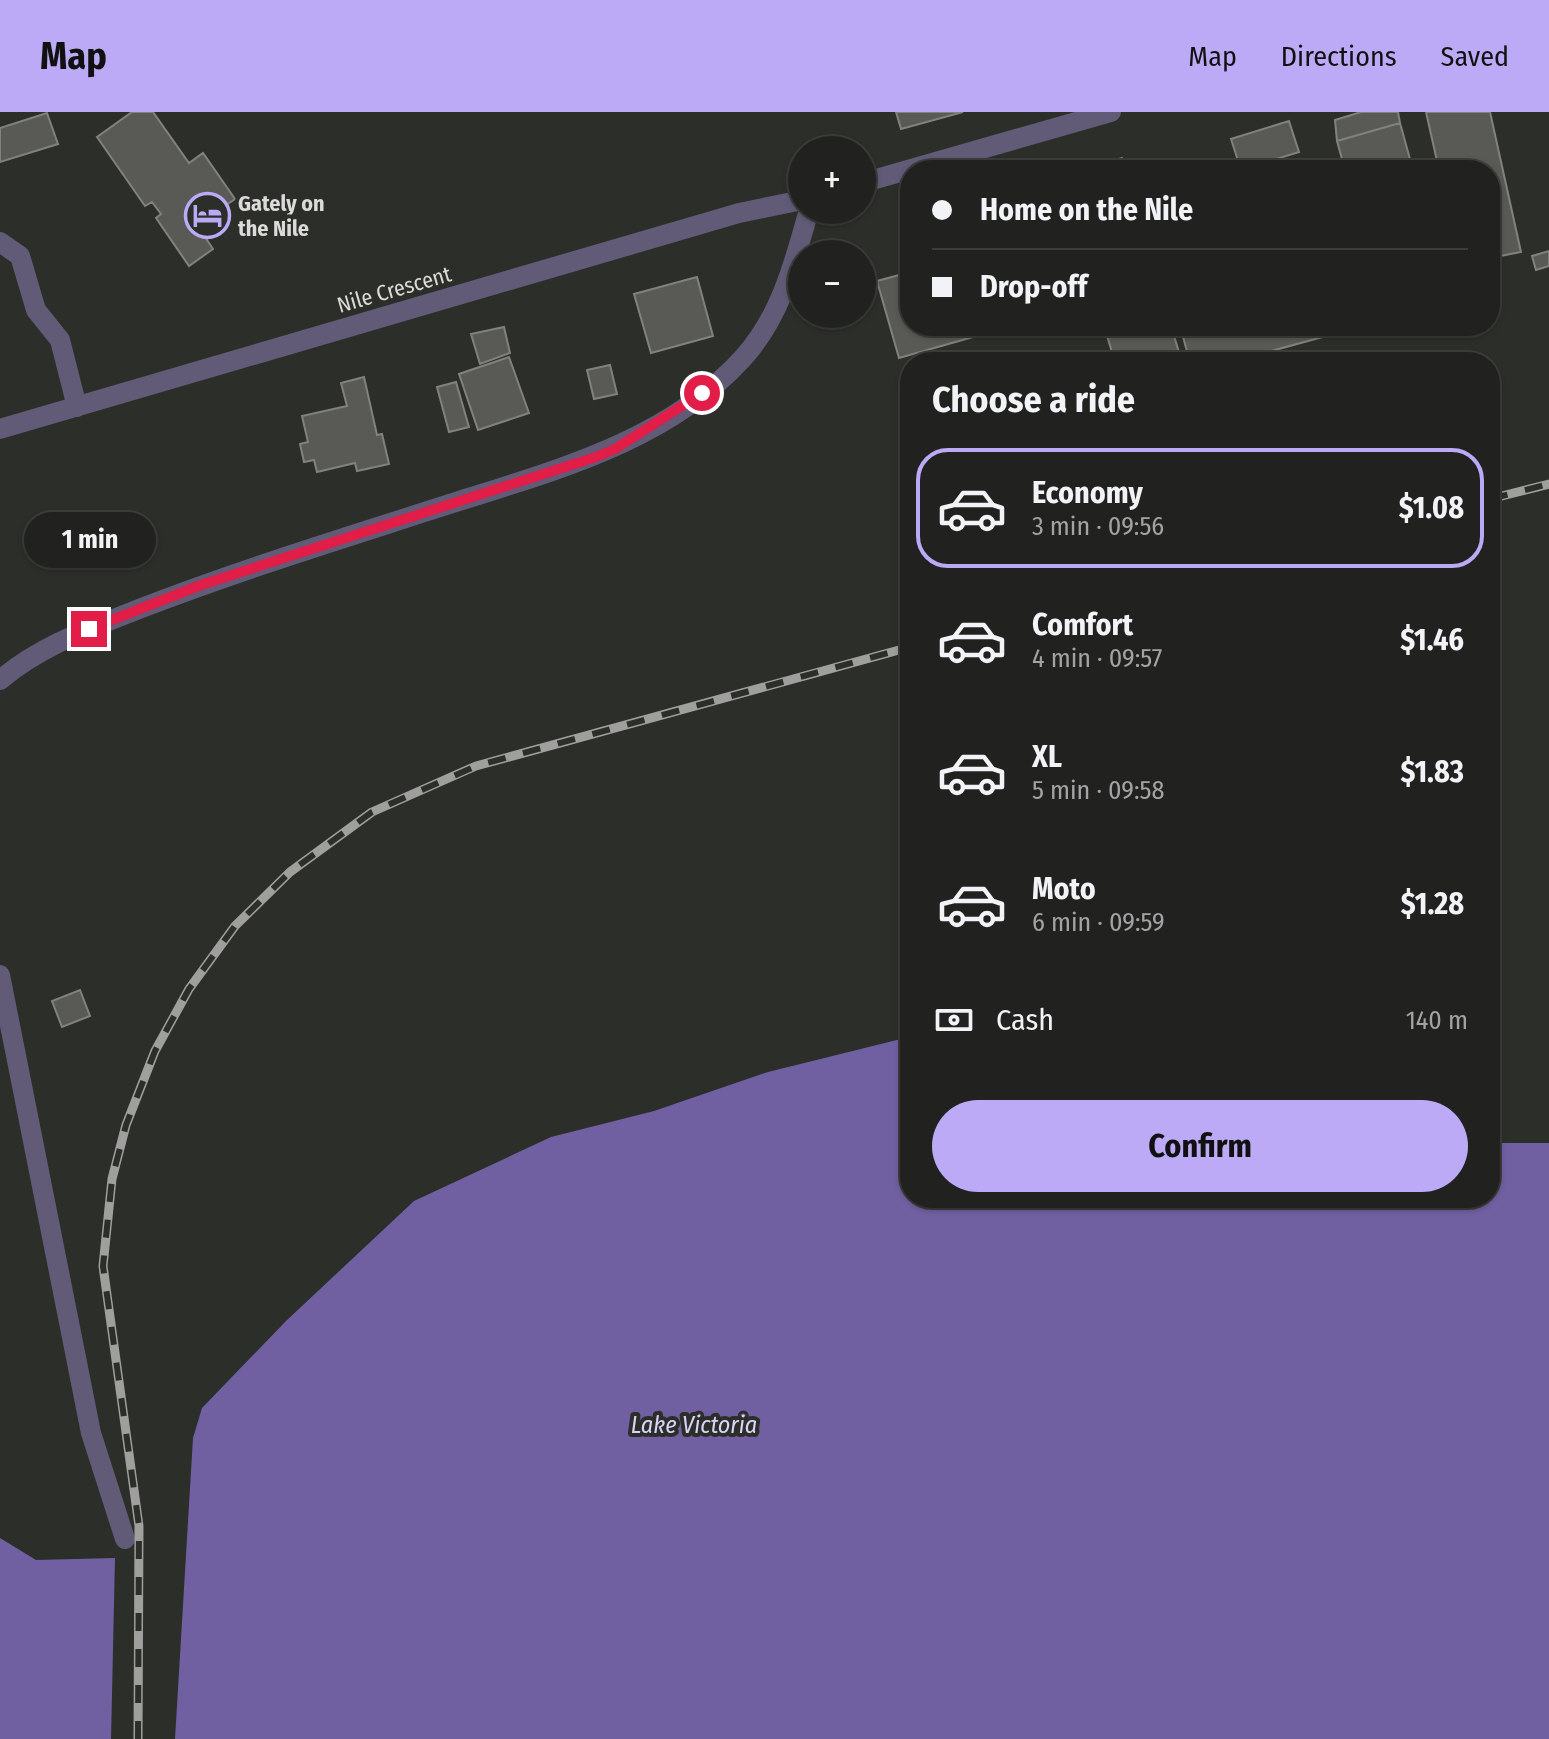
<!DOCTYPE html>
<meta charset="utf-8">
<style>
body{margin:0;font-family:"Fira Sans Condensed",sans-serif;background:#2d2f2c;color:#f1f3f6;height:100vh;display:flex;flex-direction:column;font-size:30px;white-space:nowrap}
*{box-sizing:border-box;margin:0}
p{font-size:26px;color:#a2a4a4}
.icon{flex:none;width:44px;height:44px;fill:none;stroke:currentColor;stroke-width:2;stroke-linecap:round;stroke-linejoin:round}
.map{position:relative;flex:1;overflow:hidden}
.side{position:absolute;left:900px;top:240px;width:600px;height:856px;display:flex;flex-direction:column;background:#21221f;border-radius:32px;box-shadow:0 2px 6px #0004,0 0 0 2px #3e3f3d}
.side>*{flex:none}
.guide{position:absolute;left:900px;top:48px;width:600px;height:176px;border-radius:32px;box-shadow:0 2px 6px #0004,0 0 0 2px #3e3f3d;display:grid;align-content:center;height:176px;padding:0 32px;background:#21221f}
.controls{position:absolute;left:788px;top:24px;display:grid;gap:16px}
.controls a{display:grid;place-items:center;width:88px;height:88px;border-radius:50%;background:#21221f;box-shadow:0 2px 6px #0004,0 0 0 2px #3e3f3d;font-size:40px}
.end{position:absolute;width:36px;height:36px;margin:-18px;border:10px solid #e11d48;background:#fff;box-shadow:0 0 0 4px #fff}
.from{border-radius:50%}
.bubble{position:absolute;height:56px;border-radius:28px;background:#21221f;box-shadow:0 2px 6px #0004,0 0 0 2px #3e3f3d;font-size:26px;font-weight:700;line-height:56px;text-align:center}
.guide b{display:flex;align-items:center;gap:28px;height:76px;font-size:30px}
.guide b+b{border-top:2px solid #3e3f3d}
.guide i{width:20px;height:20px;background:#f1f3f6}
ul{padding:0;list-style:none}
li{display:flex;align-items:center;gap:24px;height:120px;margin:0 16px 12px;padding:0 16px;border:4px solid transparent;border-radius:32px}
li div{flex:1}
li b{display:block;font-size:30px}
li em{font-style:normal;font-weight:700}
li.on{border-color:#bcaaf6}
li>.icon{width:72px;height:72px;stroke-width:1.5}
h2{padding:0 32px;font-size:36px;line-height:96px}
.pay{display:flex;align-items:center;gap:20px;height:88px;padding:0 32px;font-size:30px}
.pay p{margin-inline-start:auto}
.primary-button{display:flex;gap:16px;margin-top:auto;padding:16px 32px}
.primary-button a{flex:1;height:92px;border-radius:48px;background:#bcaaf6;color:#111;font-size:32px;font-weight:700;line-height:92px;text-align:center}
header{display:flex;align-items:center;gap:48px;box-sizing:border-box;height:112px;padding:0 40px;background:#bcaaf6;color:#111}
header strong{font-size:38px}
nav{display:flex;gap:44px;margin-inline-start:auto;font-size:28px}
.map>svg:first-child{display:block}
.water{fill:#7160a1}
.building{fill:#595a55;stroke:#81827d;stroke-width:2}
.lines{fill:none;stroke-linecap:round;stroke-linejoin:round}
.minor{stroke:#615b77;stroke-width:20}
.rail-casing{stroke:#9fa09d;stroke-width:9}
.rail{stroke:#2c2e29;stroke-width:6;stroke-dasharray:18;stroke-linecap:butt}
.route{stroke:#e11d48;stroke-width:10}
.labels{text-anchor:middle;stroke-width:8;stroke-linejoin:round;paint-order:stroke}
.poi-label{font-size:22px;font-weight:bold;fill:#dbdbd9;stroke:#2c2e29;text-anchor:start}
.street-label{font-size:22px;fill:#dbdbd9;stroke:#2c2e29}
.water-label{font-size:24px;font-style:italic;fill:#dbd4fa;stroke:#2c2e29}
</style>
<header>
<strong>Map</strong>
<nav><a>Map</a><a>Directions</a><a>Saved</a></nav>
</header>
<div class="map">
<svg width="1549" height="1627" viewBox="0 0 1549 1627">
<rect width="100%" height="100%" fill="#2c2e29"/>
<path class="water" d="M901,927H910V1086H1490V1031H1549V1627H175L193,1326L202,1296L286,1209L414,1089L551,1025L654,999L768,960Z
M0,1426L36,1448L115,1446L111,1627H0Z"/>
<path class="building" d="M132,0H153L189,51L203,41L235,87L197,113L213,137L189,154L156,106L161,102L152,90L145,94L97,25Z
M896,0H963L901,17Z
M1361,0H1398L1400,11L1337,29L1335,8Z
M1426,0H1490L1521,140L1490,146V58H1439Z
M47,1L58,32L0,50V16Z
M1289,9L1299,40L1241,58L1231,27Z
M1400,11L1413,58H1345L1337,29Z
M1122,46L1126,58H1080Z
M1549,139V154L1536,158L1532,144Z
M910,160V214H1012L899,246L877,169Z
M697,165L713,224L651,241L634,182Z
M1104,214H1171L1182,250H1115Z
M1180,214H1363L1231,250H1190Z
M504,215L510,241L480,252L471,222Z
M509,245L529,301L478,318L459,262Z
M610,253L617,282L594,287L587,258Z
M364,265L377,323L382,322L389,352L357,359L355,351L317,360L314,348L304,350L300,332L308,330L302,304L347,294L341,271Z
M456,270L469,315L449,320L437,275Z
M80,878L90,904L62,915L52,889Z"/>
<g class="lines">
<path class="minor" d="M862,71L1111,0
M0,130L20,144L36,198L60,228L77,295
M0,317L739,101L802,88
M0,568C42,533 89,517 139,497C237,459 338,428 437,396C545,361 664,333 743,246C781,204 794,151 809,98
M0,863L91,1321L125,1427"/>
<defs>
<path id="rail" d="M1490,387L1549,372
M138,1627L139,1414L103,1154L112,1067L126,1013L155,939L189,877L235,814L290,760L372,700L476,654L910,535"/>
</defs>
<use href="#rail" class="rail-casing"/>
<use href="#rail" class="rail"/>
</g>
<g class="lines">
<path class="route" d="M89,517L201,473L596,345L615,337L702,281"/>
</g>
<defs>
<symbol id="hotel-ring" viewBox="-11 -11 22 22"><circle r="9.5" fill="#2c2e29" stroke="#bcaaf6" stroke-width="1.5"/><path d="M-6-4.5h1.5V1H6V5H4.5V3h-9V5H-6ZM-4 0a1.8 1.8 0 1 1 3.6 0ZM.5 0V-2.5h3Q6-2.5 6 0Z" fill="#bcaaf6"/></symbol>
</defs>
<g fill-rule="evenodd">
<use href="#hotel-ring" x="182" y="78" width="51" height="51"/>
</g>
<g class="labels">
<g class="poi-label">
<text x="238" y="99">Gately on<tspan x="238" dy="25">the Nile</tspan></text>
</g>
<g class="street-label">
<text transform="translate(394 177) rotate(-16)" y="8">Nile Crescent</text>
</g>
<g class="water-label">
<text x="694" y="1321">Lake Victoria</text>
</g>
</g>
</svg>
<div class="controls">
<a>+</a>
<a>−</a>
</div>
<i class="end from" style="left:702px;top:281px"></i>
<i class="end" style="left:89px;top:517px"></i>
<div class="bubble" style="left:24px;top:400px;width:132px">1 min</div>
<div class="guide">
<b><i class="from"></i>Home on the Nile</b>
<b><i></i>Drop-off</b>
</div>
<section class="side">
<h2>Choose a ride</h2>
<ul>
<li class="on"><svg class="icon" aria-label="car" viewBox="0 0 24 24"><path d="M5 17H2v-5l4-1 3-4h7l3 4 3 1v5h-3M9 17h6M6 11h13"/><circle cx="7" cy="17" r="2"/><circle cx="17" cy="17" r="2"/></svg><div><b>Economy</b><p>3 min · 09:56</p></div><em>$1.08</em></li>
<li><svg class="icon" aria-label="car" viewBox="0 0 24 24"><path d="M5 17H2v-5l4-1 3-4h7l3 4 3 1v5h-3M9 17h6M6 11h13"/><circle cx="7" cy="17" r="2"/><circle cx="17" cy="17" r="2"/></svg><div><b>Comfort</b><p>4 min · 09:57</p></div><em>$1.46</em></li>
<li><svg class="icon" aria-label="car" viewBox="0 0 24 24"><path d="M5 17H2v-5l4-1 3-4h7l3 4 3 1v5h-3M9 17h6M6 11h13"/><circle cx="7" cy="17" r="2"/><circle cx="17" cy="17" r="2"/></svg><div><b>XL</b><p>5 min · 09:58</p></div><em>$1.83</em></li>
<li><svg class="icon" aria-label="car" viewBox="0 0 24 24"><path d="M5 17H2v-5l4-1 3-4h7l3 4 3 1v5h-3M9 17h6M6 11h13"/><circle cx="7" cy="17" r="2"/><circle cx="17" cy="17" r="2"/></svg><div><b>Moto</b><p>6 min · 09:59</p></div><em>$1.28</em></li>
</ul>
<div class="pay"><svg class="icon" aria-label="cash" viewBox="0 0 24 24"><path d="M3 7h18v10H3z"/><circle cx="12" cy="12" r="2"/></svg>Cash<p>140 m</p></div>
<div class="primary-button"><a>Confirm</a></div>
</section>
</div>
